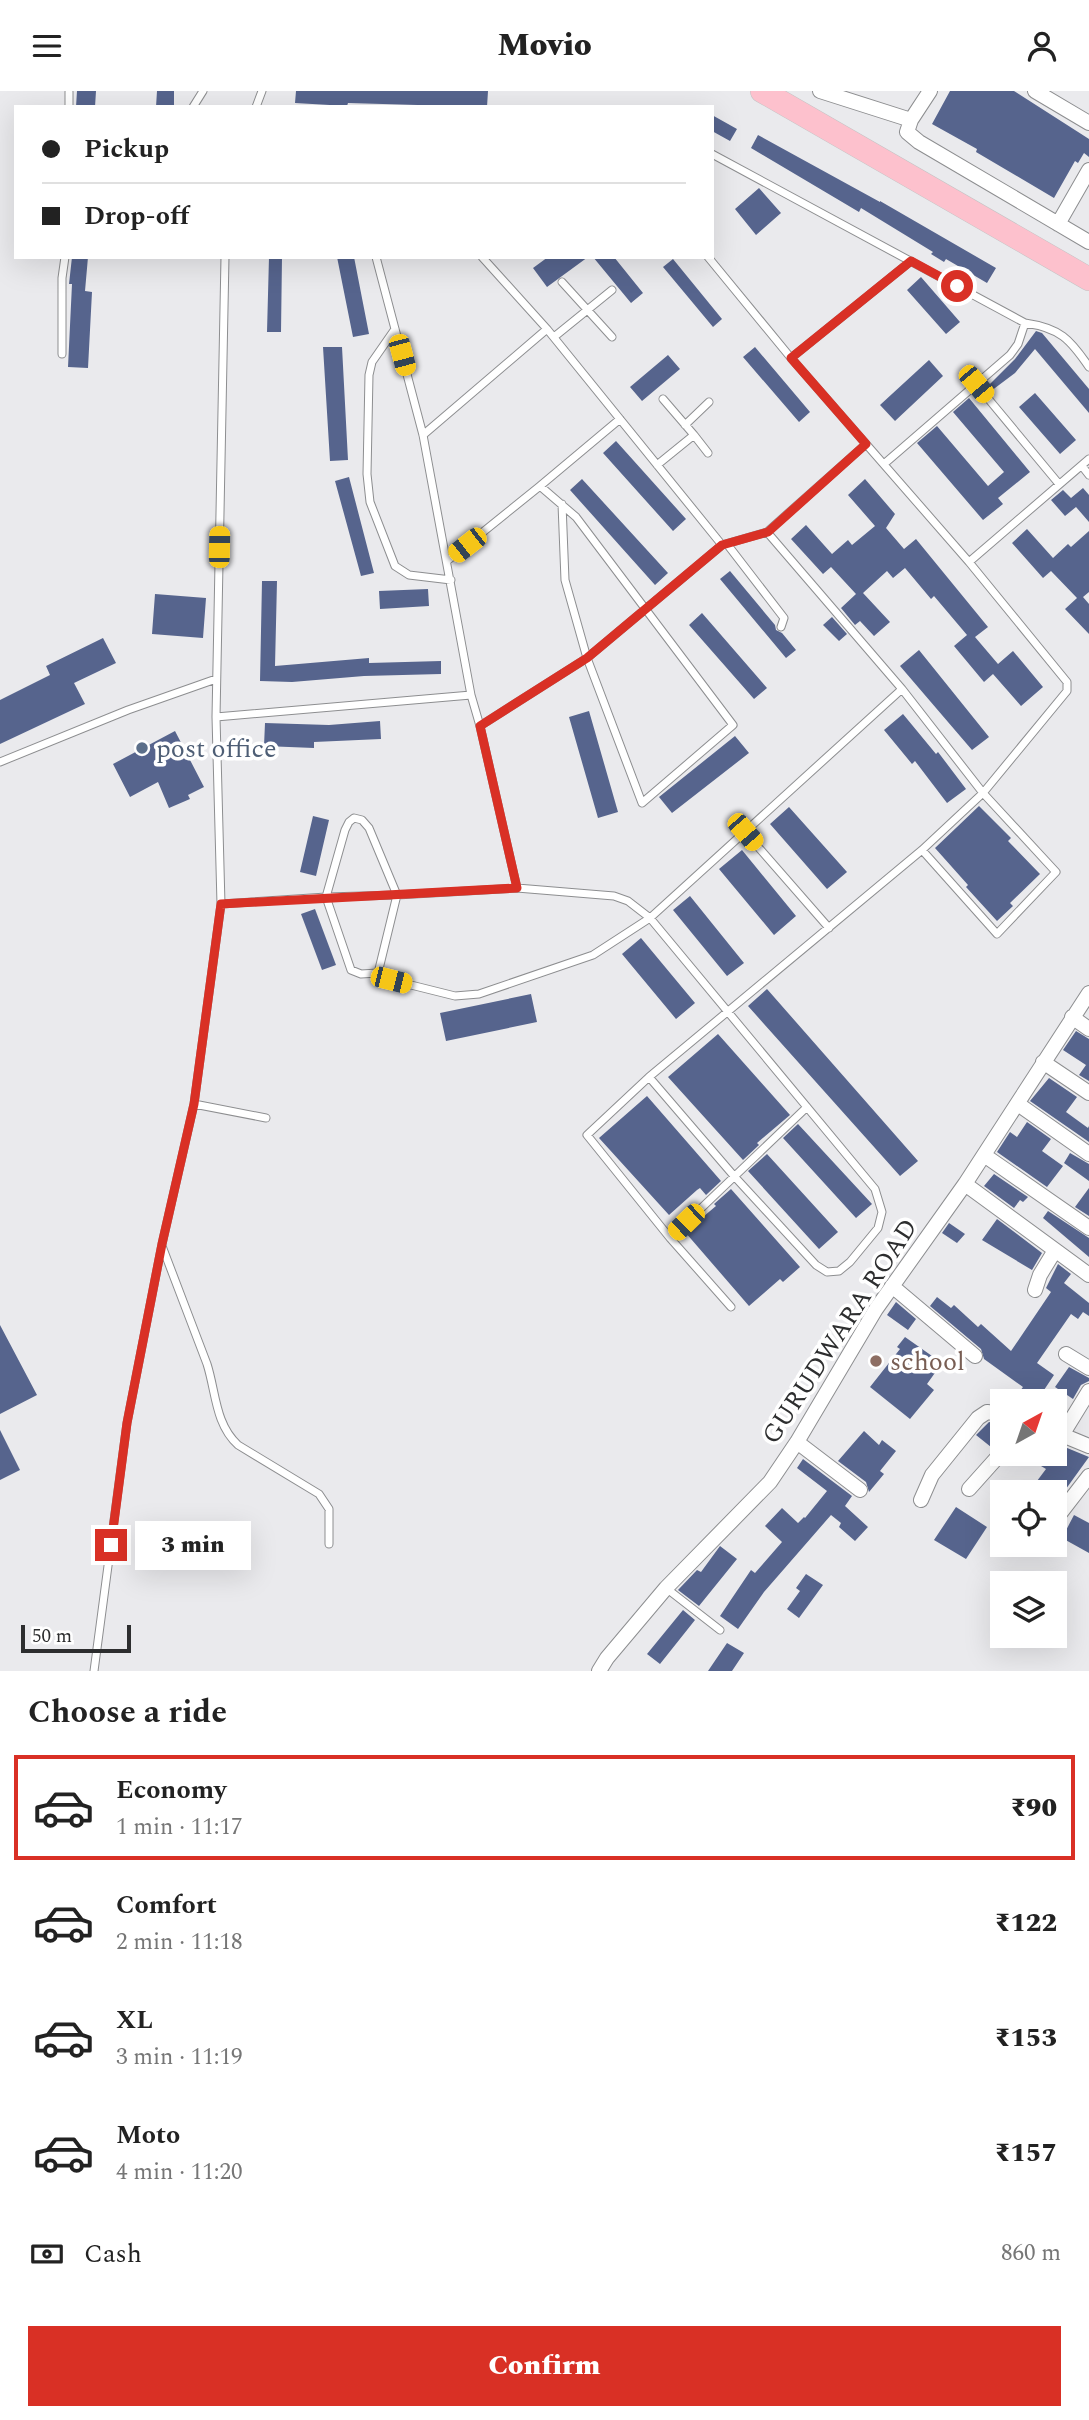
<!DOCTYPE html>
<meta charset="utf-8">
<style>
body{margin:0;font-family:Spectral,serif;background:#f6f6f6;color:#222;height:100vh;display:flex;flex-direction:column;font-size:26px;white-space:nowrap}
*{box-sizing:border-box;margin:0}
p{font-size:23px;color:#767676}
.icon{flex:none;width:38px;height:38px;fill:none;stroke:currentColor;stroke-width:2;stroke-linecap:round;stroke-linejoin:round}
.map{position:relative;height:1580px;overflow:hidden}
.details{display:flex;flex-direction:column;background:#fff;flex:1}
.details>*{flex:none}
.hud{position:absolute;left:14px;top:14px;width:700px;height:154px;border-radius:0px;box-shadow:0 7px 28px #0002;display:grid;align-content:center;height:154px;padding:0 28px;background:#fff}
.needle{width:46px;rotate:40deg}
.buttons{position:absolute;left:990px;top:1298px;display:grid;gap:14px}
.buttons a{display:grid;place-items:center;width:77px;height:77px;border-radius:0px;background:#fff;box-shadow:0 7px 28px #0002;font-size:35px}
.scale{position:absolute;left:21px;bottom:18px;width:110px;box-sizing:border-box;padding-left:7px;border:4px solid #2d2e2f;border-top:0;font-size:19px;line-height:24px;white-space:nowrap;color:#2d2e2f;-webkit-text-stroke:5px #fff;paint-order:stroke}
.end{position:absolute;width:32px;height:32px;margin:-16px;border:9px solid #d93025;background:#fff;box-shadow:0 0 0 4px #fff}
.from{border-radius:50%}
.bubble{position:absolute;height:49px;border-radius:0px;background:#fff;box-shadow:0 7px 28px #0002;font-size:23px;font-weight:800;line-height:49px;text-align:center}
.car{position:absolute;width:21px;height:42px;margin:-21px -10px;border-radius:9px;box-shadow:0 0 5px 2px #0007;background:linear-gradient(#f5c518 24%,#345 0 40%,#f5c518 0 76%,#345 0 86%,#f5c518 0)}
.hud b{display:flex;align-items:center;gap:24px;height:66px;font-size:26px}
.hud b+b{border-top:2px solid #e0e0e0}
.hud i{width:18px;height:18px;background:#222}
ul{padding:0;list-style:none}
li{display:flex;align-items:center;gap:21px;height:105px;margin:0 14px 10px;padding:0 14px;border:4px solid transparent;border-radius:0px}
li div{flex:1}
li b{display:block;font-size:26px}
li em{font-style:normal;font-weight:800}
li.current{border-color:#d93025}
li>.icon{width:63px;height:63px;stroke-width:1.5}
h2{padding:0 28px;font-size:32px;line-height:84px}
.pay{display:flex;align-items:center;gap:18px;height:77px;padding:0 28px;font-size:26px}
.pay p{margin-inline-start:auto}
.cta{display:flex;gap:14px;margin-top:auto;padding:14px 28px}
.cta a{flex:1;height:80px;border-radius:0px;background:#d93025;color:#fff;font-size:28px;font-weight:800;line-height:80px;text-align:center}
header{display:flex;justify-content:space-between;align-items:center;height:91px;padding:0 28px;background:#fff;font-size:32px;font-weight:800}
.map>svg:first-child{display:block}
.building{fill:#56648d}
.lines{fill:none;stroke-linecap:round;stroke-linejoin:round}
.lane-casing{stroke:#8d8e90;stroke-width:9}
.street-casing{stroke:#8d8e90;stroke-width:16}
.primary-casing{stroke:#c4c4c5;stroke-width:24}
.lane{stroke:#fff;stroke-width:7}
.street{stroke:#fff;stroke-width:14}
.primary{stroke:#fdc1cd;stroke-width:23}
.route{stroke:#d93025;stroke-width:9}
.service-dot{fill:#5c6f8a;stroke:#fff;stroke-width:2.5}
.education-dot{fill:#8d6e63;stroke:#fff;stroke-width:2.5}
.labels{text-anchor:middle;stroke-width:7;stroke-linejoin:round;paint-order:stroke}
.service-label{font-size:26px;fill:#4e5e75;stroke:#fff;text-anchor:start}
.street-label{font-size:26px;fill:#2d2e2f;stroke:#fff}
.education-label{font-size:26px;fill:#785e54;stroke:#fff;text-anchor:start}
</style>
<header><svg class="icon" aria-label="menu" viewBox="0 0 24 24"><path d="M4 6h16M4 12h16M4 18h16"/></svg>Movio<svg class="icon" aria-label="person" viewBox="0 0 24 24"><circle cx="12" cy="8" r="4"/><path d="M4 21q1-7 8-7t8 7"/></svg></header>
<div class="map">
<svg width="1089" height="1580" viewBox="0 0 1089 1580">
<rect width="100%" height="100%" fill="#eaeaed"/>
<path class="building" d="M77,0H96L95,16H76Z
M157,0H174V16H156Z
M296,0H488L487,16L348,12L347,15L295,12Z
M950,0H1014L1089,48V66L1084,62L1078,72L1075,70L1054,107L976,61L977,58L932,33Z
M712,24L737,38L730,50L712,40Z
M758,44L880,111V110L996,177L987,192L946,168L944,171L931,163L933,161L861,117L859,121L751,57Z
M759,97L781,122L756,144L735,118Z
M72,166H88L85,200L92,201L88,277L68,276L72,193H69Z
M269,166H282L281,241H267Z
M337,166H354L369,243L353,246Z
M548,166H588L547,196L533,177Z
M593,166H614L643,202L631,212Z
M673,168L722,228L713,236L663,176Z
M921,186L960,231L946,243L907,199Z
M1036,240L1042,242L1089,298V322L1035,258L1015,282L991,300L987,296L1015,268Z
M323,256H342L348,369L330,370Z
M755,256L810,321L799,331L743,266Z
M668,264L680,278L642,310L630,296Z
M929,269L943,285L895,330L880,314Z
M1035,302L1076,349L1060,363L1019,316Z
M969,307L1030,381L998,407L1003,413L983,429L917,352L937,335L988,395L1004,381L953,321Z
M616,350L686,428L673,440L603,362Z
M349,386L374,482L361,485L335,390Z
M582,388L668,482L655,494L570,399Z
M865,388L895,423L886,437L904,458L916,448L988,536L975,546L998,573L1013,560L1043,596L1021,615L993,583L984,591L954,555L967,544L934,505L931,508L905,477L893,487L887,480L863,502L890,531L874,545L860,530L855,534L841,517L856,503L831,476L823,483L791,448L806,434L832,463L848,449L852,454L875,435L848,404Z
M1083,397L1089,404V431L1076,416L1065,425L1051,409L1063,399L1071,407Z
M1027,438L1053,467L1068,453L1071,456L1089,440V501L1083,506L1089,513V543L1065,518L1077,507L1051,480L1043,487L1012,452Z
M730,480L775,534L776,539L782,542L796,559L786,567L720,488Z
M262,490H277L275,575L369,567V572L441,570V583L364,585L292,591L260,590Z
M428,498L429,515L380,518L379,500Z
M155,503L206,507L203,547L152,543Z
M702,522L767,597L754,608L689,534Z
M832,526L847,543L839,550L823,534Z
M103,547L116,572L74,592L85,613L0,653V609L50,584L46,575Z
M919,559L989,646L972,659L900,575Z
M589,620L618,721L598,727L569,626Z
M903,623L936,663L938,661L966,698L947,712L915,670L912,673L884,639Z
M380,630L381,648L314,651V657L264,655L265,632L329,634Z
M175,640L204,696L188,704L190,708L169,717L158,691L130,706L113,673Z
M735,645L749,662L672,722L659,706Z
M979,715L1011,747L1008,750L1040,783L1010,812L1013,815L997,830L966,796L968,794L935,757Z
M789,716L847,781L827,798L770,733Z
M313,725L329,729L316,785L300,781Z
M742,759L796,825L774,844L719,778Z
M690,805L744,872L727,885L673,819Z
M315,818L336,874L322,879L301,823Z
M641,847L695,912L676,928L622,863Z
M767,898L918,1070L900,1085L748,915Z
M531,903L537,931L446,950L440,922Z
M1076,940L1089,948V990L1079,984L1086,974L1063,959Z
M718,943L790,1024L757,1052L759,1054L743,1069L668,986Z
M1049,987L1077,1006L1066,1021L1088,1037L1089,1035V1051L1030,1010Z
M647,1005L721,1090L706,1104L700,1097L697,1099L669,1124L599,1047Z
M1027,1031L1051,1048L1042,1060L1063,1075L1047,1096L997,1061L1010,1041L1017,1046Z
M798,1033L872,1113L856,1127L783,1047Z
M1070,1062L1089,1073V1090L1064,1072Z
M767,1063L838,1141L819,1158L748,1080Z
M994,1083L1028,1106L1023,1111L1020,1109L1014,1117L984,1095Z
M1089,1097V1125L1075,1116Z
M731,1098L800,1176L783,1191L780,1188L749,1215L685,1141L716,1115L714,1113Z
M1048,1120L1089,1147V1166L1043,1127Z
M997,1128L1042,1162L1032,1179L982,1149Z
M949,1132L965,1143L957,1152L942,1142Z
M1058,1173L1071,1183L1064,1192L1089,1212V1225L1083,1221L1078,1228L1071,1223L1037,1272L1054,1284L1036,1311H1012L1023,1296L984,1268L981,1258L930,1215L937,1206L951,1217L954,1214L978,1236L981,1233L1011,1260L1051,1201L1046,1197Z
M896,1211L916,1228L908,1239L887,1224Z
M0,1234L37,1304L0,1323Z
M905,1246L942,1272L927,1293L934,1299L910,1328L870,1296L900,1258L897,1256Z
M1069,1276L1089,1287V1290L1081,1294L1073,1308L1055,1296Z
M989,1331L1003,1334V1342L991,1356L976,1344Z
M0,1339L20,1379L0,1389Z
M864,1340L879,1354L882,1349L896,1360L880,1380L884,1383L869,1401L866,1391L838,1370Z
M1055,1352L1089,1366L1063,1402H1028L1046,1378L1021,1363H1055Z
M803,1368L852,1405L845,1415L868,1436L855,1450L839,1436L841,1432L831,1424L764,1501L738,1538L720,1525L751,1479L755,1482L782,1451L765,1435L782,1417L798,1432L804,1426L805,1427L827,1400L797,1377Z
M956,1416L987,1436L966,1468L934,1449Z
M1074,1424L1089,1432V1462L1062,1447Z
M720,1455L737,1468L699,1515L678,1499L697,1479L701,1481Z
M806,1483L823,1494L799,1527L787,1518L800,1500L796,1497Z
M683,1519L695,1529L660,1573L647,1563Z
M727,1552L744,1562L732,1580H708Z"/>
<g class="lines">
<defs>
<path id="lane" d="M69,16V1
M193,16L203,0
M256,16L262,0
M712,63L1025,232C1060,237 1070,248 1089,276
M482,166L547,238L722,454L767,441
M708,166L791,267L969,471L1067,591V600L983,702L922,759L649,986L587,1044L670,1147L731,1216
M562,191L612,246
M395,238L372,271L369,284L367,383L370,411L395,475L409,484L451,489
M554,246L612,199
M62,263V187L65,166
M791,267L911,170
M976,293L1059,393
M685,334L709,311
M423,344L547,238
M694,344L708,362
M866,353L767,441L902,598
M884,373L1010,264L1018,253L1025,232
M657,374L694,344L663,308
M1082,375L1089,384
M540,395L620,328
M727,453L784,527L781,536
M447,470L540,395L576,426L733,634L642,712L587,567L565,489L562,413
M969,471L1089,368
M471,604L480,635L517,797L614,805L628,810L650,827L875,1098L882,1121L878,1137L850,1171L839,1180L827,1181L816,1174L734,1085L649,986
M216,626L471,604L423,344L376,166
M480,635L587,567L722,454
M0,671L128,619L216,588
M745,741L829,837
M221,813L326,806L351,879L361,883L378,882L391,889L455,905L479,903L593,864L650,827L902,598L983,702L1056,781L997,843L922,759
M378,882L397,804L326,806L345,739L349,731L354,727L362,729L369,737L397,804L517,797
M194,1013L266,1027
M670,1147L807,1016
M162,1155C177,1194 192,1234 207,1273C216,1301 215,1333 238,1354L319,1403L329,1418V1453
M666,1497L720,1539
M94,1580L127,1332L162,1153L194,1013L221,813L216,626L225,166"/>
<path id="street" d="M820,0L911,29
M930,0L911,29L907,41L919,51L1089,151
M1035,0L1089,32
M1058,133L1089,79
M1072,926L1089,938
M1043,971L1089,1002
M1018,1013L1089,1063
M984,1064L1089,1137
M965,1093L1089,1184
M892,1195L975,1265
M1035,1199L1040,1184L1054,1161
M1066,1263L1089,1277
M1055,1341L1089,1355
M1062,1344L1089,1300
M797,1351L860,1399
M969,1398L1003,1360
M921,1409L932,1384L978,1327L987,1321L1003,1323
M1055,1429L1089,1385
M599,1580L607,1567L666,1497L770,1391L797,1351L876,1218L965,1093L1089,902"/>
<path id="primary" d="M762,0L1089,188"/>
</defs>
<use href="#lane" class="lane-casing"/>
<use href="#street" class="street-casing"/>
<use href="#primary" class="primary-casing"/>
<use href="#lane" class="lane"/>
<use href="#street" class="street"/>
<use href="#primary" class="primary"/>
</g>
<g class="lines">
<path class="route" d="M111,1454L127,1332L162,1153L194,1013L221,813L517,797L480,635L587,567L722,454L768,441L866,353L791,267L911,170L957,195"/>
</g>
<circle class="service-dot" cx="142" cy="657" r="7"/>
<circle class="education-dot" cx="876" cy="1270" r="7"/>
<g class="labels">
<g class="service-label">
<text x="156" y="666">post office</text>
</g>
<g class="street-label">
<text transform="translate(839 1240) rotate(-57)" y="9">GURUDWARA ROAD</text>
</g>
<g class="education-label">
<text x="890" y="1279">school</text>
</g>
</g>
</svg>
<div class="buttons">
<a><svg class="needle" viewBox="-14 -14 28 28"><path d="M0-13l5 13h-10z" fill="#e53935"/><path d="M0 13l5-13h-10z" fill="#767676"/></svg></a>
<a><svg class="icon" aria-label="locate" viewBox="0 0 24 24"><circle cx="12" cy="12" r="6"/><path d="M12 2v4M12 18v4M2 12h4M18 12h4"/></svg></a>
<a><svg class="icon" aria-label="layers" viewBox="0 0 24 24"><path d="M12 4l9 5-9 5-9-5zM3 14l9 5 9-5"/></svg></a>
</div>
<div class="scale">50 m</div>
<i class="end from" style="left:957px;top:195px"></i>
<i class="end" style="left:111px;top:1454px"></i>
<div class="bubble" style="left:135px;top:1430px;width:116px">3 min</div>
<i class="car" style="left:402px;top:264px;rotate:165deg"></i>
<i class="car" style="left:976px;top:293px;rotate:140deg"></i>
<i class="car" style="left:467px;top:454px;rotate:232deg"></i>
<i class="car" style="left:219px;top:456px;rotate:1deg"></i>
<i class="car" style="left:745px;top:741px;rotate:139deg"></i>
<i class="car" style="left:391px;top:889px;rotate:104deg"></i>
<i class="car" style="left:686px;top:1131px;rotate:226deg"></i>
<div class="hud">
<b><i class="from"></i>Pickup</b>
<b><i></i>Drop-off</b>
</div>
</div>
<section class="details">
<h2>Choose a ride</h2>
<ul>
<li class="current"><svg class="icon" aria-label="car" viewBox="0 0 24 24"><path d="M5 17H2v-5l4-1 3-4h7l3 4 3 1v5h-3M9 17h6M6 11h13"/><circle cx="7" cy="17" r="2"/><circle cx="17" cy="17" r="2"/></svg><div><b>Economy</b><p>1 min · 11:17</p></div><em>₹90</em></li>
<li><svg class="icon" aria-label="car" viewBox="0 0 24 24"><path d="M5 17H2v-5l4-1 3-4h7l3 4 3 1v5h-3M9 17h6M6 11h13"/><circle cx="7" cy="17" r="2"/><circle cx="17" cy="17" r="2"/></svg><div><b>Comfort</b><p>2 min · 11:18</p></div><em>₹122</em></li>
<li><svg class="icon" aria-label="car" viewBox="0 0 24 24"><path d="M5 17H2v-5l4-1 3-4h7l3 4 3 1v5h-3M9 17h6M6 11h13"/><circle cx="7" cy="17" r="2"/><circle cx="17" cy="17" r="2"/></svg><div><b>XL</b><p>3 min · 11:19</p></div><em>₹153</em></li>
<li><svg class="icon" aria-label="car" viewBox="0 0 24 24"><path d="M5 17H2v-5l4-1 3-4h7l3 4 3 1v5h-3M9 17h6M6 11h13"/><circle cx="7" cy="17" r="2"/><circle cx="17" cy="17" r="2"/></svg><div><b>Moto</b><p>4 min · 11:20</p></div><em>₹157</em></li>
</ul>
<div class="pay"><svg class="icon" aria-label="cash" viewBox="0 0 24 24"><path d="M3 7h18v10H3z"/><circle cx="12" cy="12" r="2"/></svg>Cash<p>860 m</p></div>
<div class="cta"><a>Confirm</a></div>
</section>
